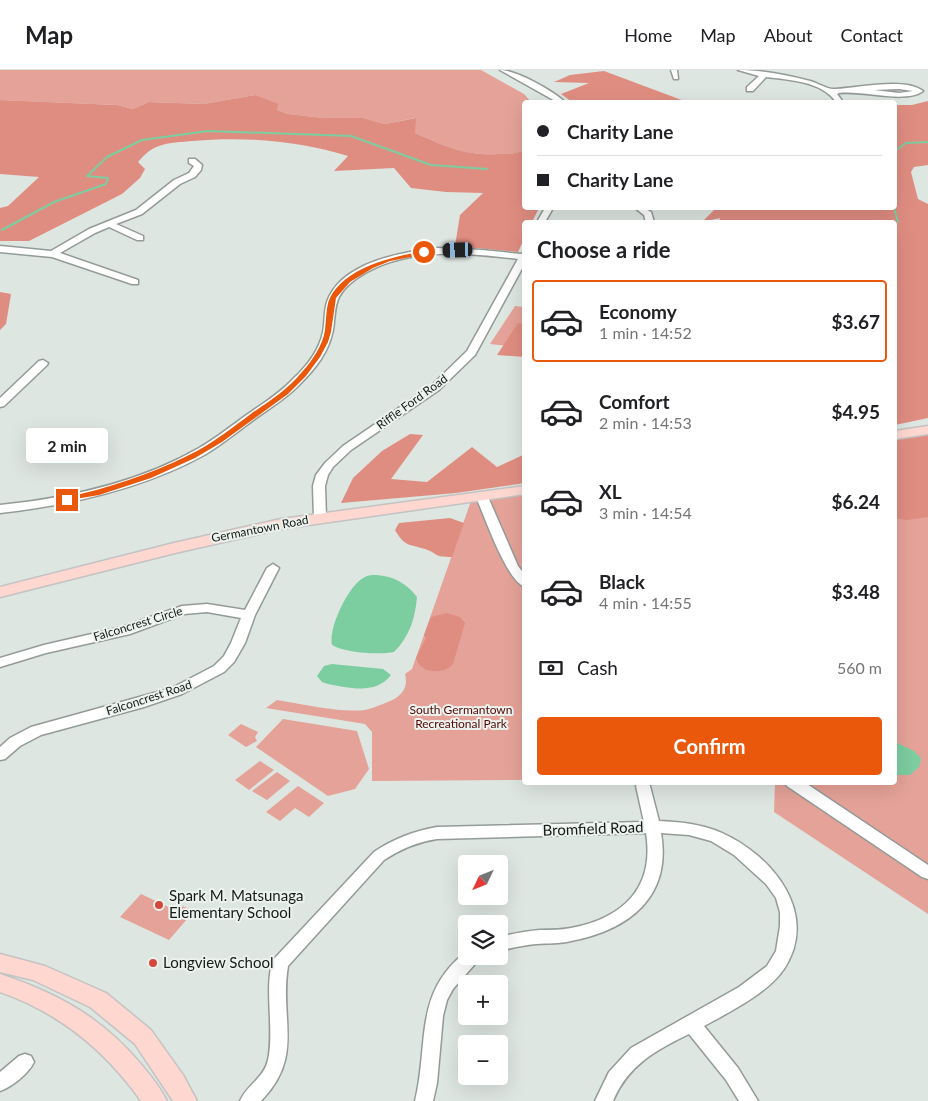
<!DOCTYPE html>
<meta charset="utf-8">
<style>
body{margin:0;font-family:Lato,sans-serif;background:#f2f2f2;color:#202124;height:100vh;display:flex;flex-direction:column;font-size:19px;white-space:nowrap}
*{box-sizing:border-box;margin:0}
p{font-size:16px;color:#757577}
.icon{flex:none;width:28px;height:28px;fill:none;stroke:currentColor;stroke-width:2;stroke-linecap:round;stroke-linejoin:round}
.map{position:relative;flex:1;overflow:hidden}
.side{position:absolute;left:522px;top:150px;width:375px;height:565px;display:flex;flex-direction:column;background:#fff;border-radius:5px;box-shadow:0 5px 20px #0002}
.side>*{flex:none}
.guide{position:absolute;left:522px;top:30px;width:375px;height:110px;border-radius:5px;box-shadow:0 5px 20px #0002;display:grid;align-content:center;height:110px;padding:0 15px;background:#fff}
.needle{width:32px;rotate:227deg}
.fabs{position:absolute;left:458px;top:785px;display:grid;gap:10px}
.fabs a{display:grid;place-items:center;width:50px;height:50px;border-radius:5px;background:#fff;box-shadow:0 5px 20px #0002;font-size:25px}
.end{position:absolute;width:22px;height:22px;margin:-11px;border:6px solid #ea580c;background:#fff;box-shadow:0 0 0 2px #fff}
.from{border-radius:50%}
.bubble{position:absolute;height:35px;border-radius:5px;background:#fff;box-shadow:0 5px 20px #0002;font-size:16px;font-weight:700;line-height:35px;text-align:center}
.car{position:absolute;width:15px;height:30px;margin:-15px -8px;border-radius:6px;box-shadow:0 0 4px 1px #0007;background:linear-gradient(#222 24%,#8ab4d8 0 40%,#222 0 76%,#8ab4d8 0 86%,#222 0)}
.guide b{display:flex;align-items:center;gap:18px;height:48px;font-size:19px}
.guide b+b{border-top:1px solid #e0e0e0}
.guide i{width:12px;height:12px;background:#202124}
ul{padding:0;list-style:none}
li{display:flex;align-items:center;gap:15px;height:82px;margin:0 10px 8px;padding:0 5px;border:2px solid transparent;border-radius:5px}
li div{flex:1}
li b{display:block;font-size:19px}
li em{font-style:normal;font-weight:700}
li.active{border-color:#ea580c}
li>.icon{width:45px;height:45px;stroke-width:1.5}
h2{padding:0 15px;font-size:22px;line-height:60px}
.pay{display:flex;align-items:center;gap:12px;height:55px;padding:0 15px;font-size:19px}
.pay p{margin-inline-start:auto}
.action{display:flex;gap:10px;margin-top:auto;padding:10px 15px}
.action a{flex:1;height:58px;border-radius:5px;background:#ea580c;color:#fff;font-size:20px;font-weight:700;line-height:58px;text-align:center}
header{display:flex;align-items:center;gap:30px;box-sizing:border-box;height:70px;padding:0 25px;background:#fff;border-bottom:1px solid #e0e0e0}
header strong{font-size:24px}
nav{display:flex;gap:28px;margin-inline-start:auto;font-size:18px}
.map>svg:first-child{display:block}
.green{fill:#e5a298}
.forest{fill:#e08d81}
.water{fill:#7ccda0}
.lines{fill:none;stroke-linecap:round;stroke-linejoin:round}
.stream{stroke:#7ccda0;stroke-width:2}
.minor-casing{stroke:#949b97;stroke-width:3}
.major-casing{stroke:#c3c3c3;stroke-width:3}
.minor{fill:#fff;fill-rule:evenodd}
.major{fill:#fed7d1;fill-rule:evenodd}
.route{fill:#ea580c}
.poi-dot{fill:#d5473c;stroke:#ecf3ee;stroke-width:2}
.labels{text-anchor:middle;stroke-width:4;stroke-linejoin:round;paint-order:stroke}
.street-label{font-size:12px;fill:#171a18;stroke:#ecf3ee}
.park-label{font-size:12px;fill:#530806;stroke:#ecf3ee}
.near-street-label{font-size:15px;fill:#171a18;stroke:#ecf3ee}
.near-poi-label{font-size:15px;fill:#171a18;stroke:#ecf3ee;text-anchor:start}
</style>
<header>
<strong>Map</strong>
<nav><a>Home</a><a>Map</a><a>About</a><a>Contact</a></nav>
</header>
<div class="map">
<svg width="928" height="1031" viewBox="0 0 928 1031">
<rect width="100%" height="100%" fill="#dee6e1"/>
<path class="green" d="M0,0H481L524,24L531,32H525V80C516,84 507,84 498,84C465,86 445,76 415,63V48L385,54L363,48H324L288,44L277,40L255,25L204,34L149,32L133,39L117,35L0,30Z
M515,236L525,237V278L490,274Z
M928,365V844L774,742L775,713L895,712V369Z
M525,423V710L372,711V662L365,654L266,638L277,630C301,634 342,643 365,640C370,639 375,637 380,635C395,630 410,623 405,604L412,599L471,431Z
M283,649L357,661L369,699L355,719L328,726L256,677Z
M241,654L258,662L255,667L257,671L246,677L228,665Z
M260,691L274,700L249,720L235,710Z
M277,702L290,711L267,730L252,721Z
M298,716L324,733L309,747L295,738L280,751L266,742Z
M141,824L177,841L182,836L194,841L169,870L120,847Z"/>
<path class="forest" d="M604,1L687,32H572L561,24L589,13L554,12L570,5Z
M255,25L278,34L277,40L288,44L324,48H363L385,54L416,48L415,63C445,76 465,86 498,84C507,84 516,84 525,80V138H539L532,152H525V167L518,182L455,176L460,145L483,123L446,122L411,118L394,98L334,101L348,86C299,71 244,66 193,71C182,72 169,72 159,76C150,79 144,85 138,92L145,99L140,108L122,124L29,171H0V138L8,136L39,107L0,104V30L117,35L133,39L149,32L204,34Z
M928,31V95L914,97L911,102L918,129L928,134V348L895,355V152H719L720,148L702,152L716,138H895V35H912Z
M0,222L11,224L6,254L0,260Z
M518,253L525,254V287L497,285Z
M410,364L423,365L391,409L427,412L472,377L497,397L525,384V413L456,423L341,433L353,408L382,381Z
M928,364V447L907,450L895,448V370Z
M450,448L464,453L452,487C433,487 439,484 425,479C409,474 405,477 395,460L399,453Z
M447,543L460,547L465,553L453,594C444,605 420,604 416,588L426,568L424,565L431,547Z"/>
<path class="water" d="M376,505C394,506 406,513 417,527C415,548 410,566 394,582C379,585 345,583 332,575C328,558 349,514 365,507C368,505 373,505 376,505Z
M332,594L383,599L391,605C376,625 349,618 328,614L322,612L317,606L324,596Z
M895,672L914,681L921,688L919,697L910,705H895Z"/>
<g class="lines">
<path class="stream" d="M895,81L906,73L928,72
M894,138L898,152
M2,160L54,132L106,114L108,108L87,106L107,87L142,70L208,61L351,66L431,95L487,99"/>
<defs>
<path id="minor" d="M500,0C516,0 552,20 565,32H557Z
M671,0H677L678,9H674Z
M738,0C762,0 787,5 810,11C818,13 828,20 835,19C857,18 905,7 923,21C906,34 862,20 839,23L837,24L843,32H836C822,11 789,10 766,7L753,21H747V17L759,6ZM899,19L913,21L899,23L874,20Z
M189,89H195L202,95L201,100L195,107L180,114L142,144L116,154L143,166V170H137L109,157L95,163L60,183L138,210V214H132L52,187L0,182V176L51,181L89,159L136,140L174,110L189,103L194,96L189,93Z
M545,138H553L545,152H537Z
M635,138H644L651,142L654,152H646L644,145Z
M438,178L482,180L521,184L525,182V193L475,285L439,320L351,380L333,397L328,405L325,416L326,448L324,450L320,452L314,448L313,416L316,405L325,393L343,376L431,316L467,281L518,189C468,183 413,177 367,202C356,208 345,216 339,227C334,237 335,249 333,260C329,282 315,299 300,314C286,329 268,339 252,351C237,362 222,374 206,384C143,419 71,435 0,443V435C69,428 138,413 199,378C215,369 230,357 245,346C262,334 279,324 293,309C307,296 319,281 323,262C325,252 324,241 327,232C341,192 402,182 438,178Z
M43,290L48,293L47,295L4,336L0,337V328L39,291Z
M482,424L488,427L518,496L525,505V517C507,512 484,445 476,427Z
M273,494L279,498L255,545L245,573L234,592L224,602L182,624L144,637L41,665L20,676L5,689L0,690V677L10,668L31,657L172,618L214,596L224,586L231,573L241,548L207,542L184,544L130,564L46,583L0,597V588L44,575L122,557L182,536L207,534L245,540L267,498Z
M638,712H648L650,716L659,751C680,752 702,754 722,763C773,786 820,844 784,899C768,923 728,943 704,956L738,998L758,1031H739L726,1010L689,964C656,980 628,995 613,1031H595L609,1002L631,978L739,917L767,896L776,881L780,856V842L776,828L766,814L734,785L711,771L689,765L661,763C672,827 629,860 571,871C559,874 548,873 536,874C524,875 511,878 499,881V867C512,864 526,861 540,860C550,860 561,860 571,858C623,848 655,818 646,763L437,769C417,772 401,779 384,790L288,896C279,949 305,986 261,1031H240C247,1015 264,1008 268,990C275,961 263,912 274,889L374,782C393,769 414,761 437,757L644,752L636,716Z
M785,712H804L928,795V809L922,807L787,716Z
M466,882V886H482L453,919L447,930L443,946L437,1013L433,1031H415C429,975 413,923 466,882Z
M25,984L31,986L34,992C29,1003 12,1017 0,1021V1002L19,986Z"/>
<path id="major" d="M928,356V364L895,369V361Z
M525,416V424L281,459L175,483L0,527V517L174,473L281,449Z
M0,884L45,896L106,923L151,960L183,1005L197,1031H173L135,974L90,937L33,910L0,902Z
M0,904C57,923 101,947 140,993C150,1005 160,1017 167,1031H141C105,980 60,943 0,922Z"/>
</defs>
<use href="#minor" class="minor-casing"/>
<use href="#major" class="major-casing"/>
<use href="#minor" class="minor"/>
<use href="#major" class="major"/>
</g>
<path class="route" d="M424,181L426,184L390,191L373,198L350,212L336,228L331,262L328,272L320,287L306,306L288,324L222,372L195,388L151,408L99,425L64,431V428C108,418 149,405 189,385C212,374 232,358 252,343C270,331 288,319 302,302C312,291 323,275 325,260C326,251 326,242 328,233C340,198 392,187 424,181Z"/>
<g class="poi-dot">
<circle cx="159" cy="835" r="5"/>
<circle cx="153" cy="893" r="5"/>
</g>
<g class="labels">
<g class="street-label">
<text transform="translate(412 332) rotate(-36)" y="4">Riffle Ford Road</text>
<text transform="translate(260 459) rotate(-11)" y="4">Germantown Road</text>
<text transform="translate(138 554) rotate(-17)" y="4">Falconcrest Circle</text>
<text transform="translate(149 628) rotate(-18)" y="4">Falconcrest Road</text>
</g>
<g class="park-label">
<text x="461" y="644">South Germantown<tspan x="461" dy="14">Recreational Park</tspan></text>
</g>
<g class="near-street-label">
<text transform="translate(593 759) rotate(-2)" y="5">Bromfield Road</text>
</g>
<g class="near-poi-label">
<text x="169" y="831">Spark M. Matsunaga<tspan x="169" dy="17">Elementary School</tspan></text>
<text x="163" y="898">Longview School</text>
</g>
</g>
</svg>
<div class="fabs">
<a><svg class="needle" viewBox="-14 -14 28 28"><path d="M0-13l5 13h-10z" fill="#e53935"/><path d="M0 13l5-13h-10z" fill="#757577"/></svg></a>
<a><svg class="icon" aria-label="layers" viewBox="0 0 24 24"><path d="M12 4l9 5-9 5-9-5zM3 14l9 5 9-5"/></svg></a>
<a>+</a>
<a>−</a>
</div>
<i class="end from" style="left:424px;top:182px"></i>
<i class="end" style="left:67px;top:430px"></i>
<div class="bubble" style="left:26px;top:358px;width:82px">2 min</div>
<i class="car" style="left:458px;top:180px;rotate:268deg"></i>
<div class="guide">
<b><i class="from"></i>Charity Lane</b>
<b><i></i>Charity Lane</b>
</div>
<section class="side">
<h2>Choose a ride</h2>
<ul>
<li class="active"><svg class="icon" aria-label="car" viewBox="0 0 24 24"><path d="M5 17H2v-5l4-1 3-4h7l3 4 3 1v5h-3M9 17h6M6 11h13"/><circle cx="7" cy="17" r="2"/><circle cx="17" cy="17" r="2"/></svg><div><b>Economy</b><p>1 min · 14:52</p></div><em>$3.67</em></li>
<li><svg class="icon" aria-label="car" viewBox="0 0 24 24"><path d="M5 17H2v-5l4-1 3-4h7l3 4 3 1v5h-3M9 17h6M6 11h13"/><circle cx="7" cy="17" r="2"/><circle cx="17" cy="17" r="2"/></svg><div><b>Comfort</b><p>2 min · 14:53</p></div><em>$4.95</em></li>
<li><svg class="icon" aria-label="car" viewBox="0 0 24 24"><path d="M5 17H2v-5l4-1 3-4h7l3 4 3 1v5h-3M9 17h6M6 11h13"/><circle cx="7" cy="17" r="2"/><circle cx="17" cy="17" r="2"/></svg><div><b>XL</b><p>3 min · 14:54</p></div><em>$6.24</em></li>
<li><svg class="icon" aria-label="car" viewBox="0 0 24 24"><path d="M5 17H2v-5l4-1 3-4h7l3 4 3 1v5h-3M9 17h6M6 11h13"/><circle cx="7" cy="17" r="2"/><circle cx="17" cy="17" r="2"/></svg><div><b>Black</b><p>4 min · 14:55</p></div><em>$3.48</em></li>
</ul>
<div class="pay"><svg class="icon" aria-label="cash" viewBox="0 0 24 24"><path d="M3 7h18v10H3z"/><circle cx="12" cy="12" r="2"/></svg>Cash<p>560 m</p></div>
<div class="action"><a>Confirm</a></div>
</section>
</div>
